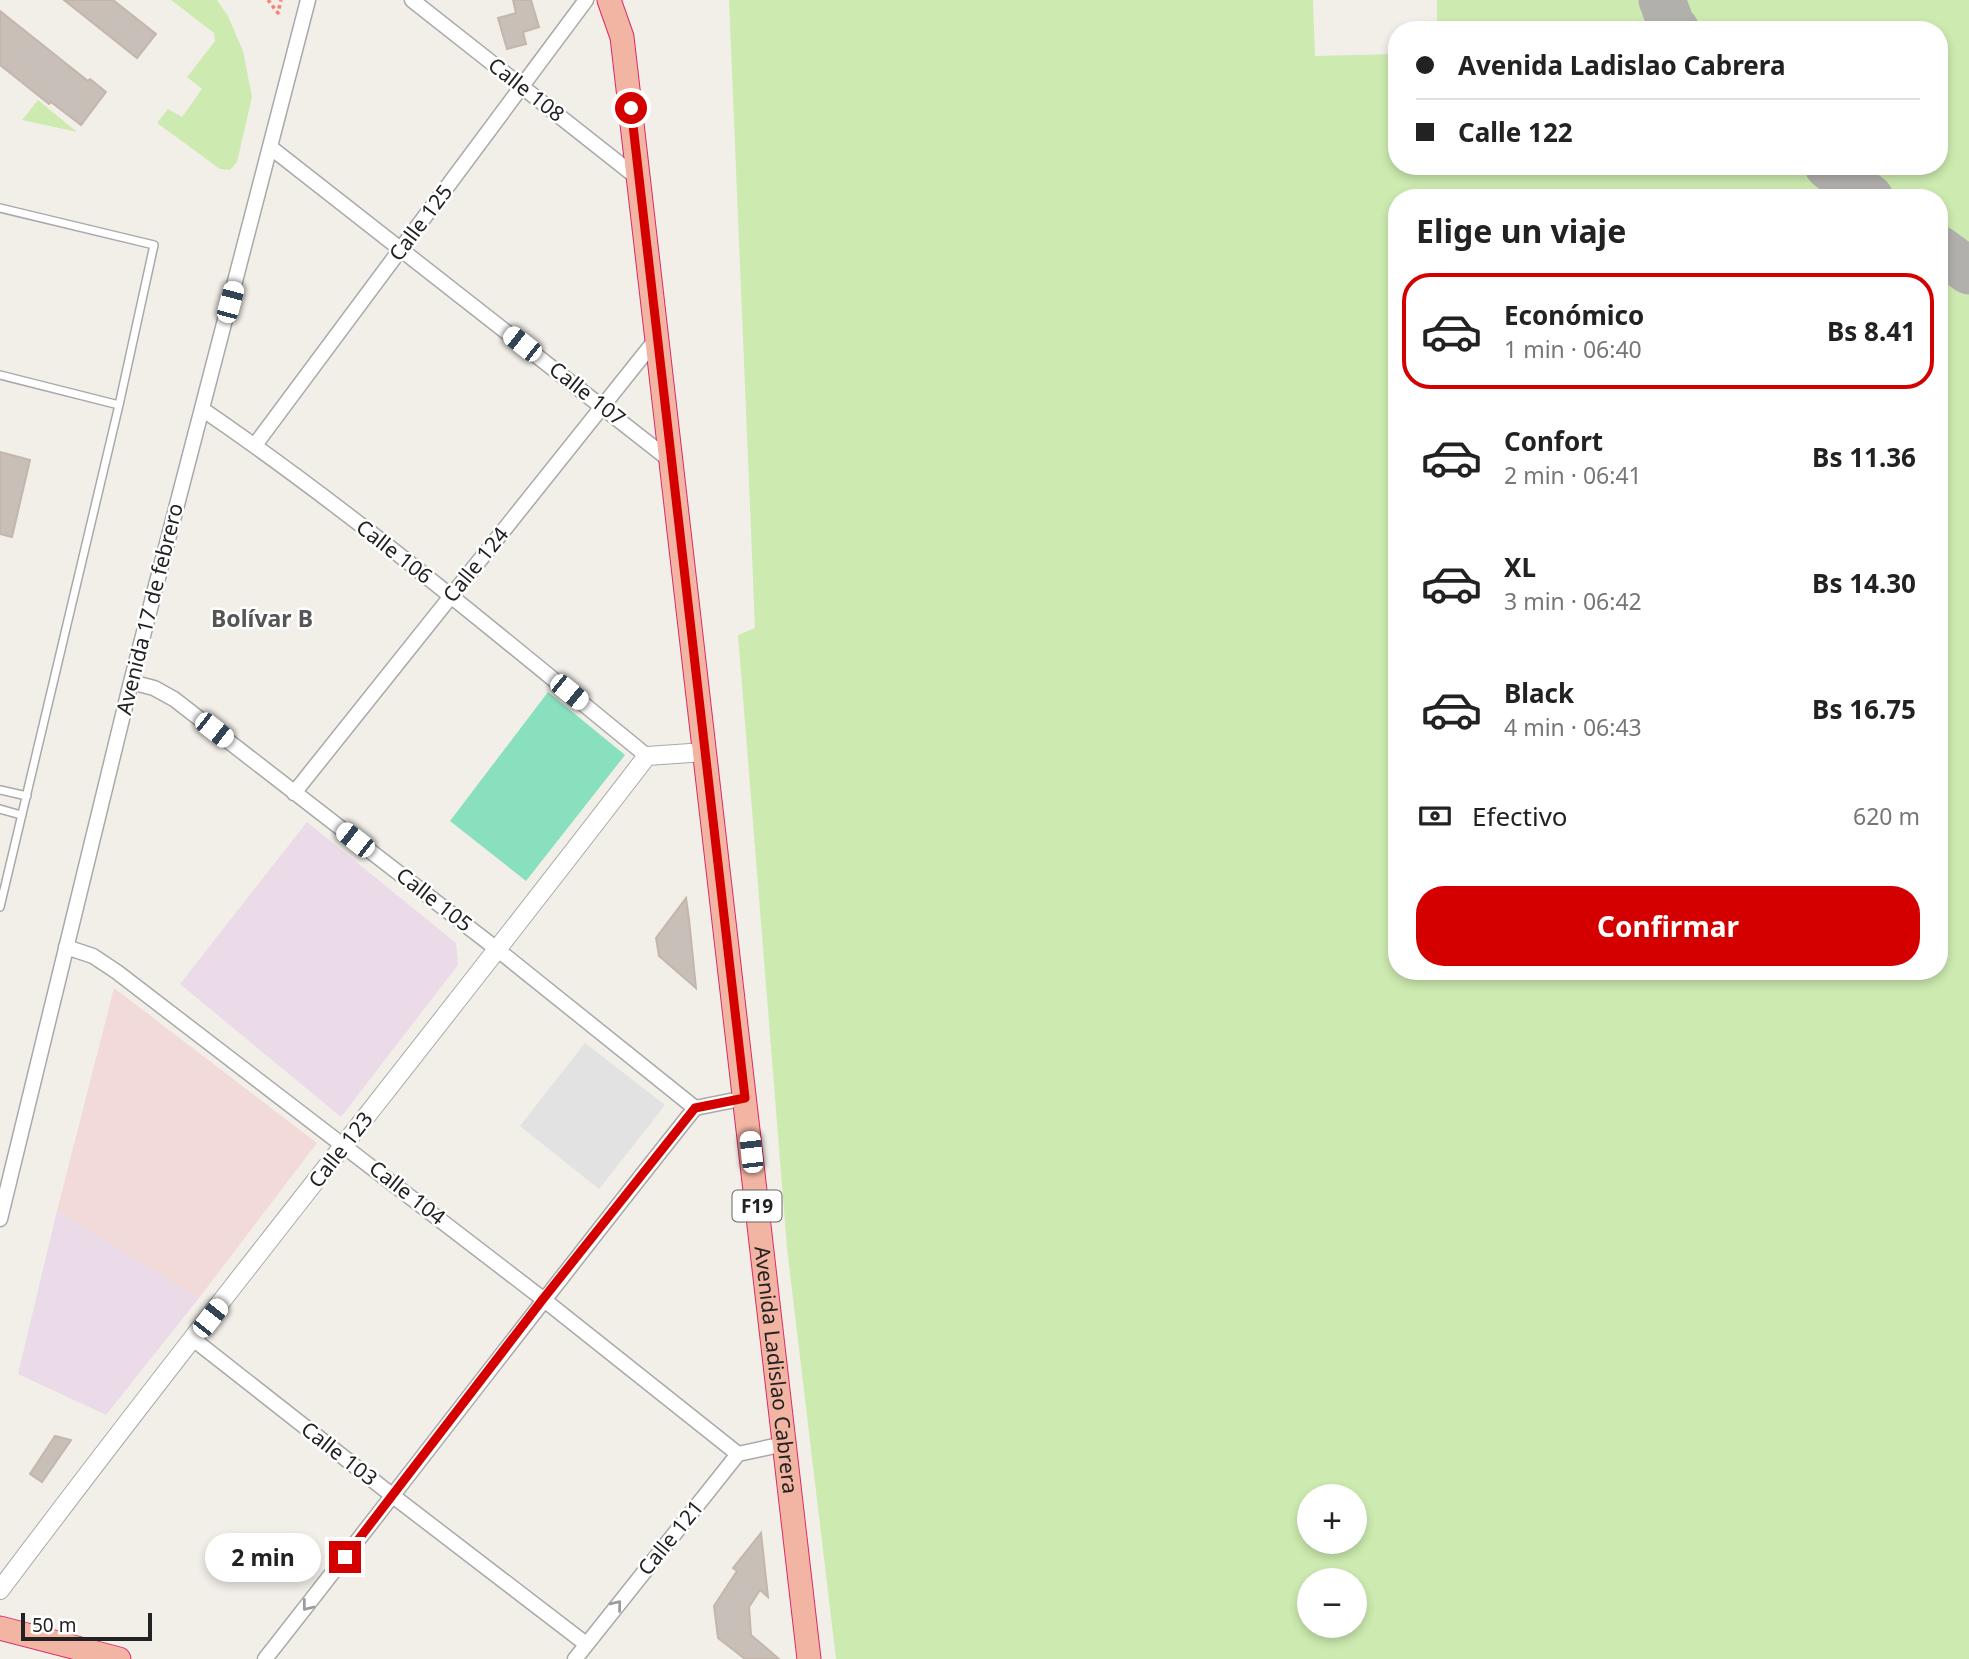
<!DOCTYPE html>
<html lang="es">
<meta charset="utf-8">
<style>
body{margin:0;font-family:"Noto Sans",sans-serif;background:#f6f6f6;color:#222;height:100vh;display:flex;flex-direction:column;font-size:26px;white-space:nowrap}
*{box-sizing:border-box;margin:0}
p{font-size:23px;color:#767676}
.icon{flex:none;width:38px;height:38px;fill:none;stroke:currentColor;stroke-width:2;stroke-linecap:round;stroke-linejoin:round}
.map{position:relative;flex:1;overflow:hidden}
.details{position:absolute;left:1388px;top:189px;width:560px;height:791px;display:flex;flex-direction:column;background:#fff;border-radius:28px;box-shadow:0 4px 10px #0003}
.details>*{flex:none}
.hud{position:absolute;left:1388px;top:21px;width:560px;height:154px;border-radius:28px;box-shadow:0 4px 10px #0003;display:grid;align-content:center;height:154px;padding:0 28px;background:#fff}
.controls{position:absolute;left:1297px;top:1484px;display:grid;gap:14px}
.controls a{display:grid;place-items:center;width:70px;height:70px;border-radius:50%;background:#fff;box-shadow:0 4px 10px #0003;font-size:35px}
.scale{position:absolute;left:21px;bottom:18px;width:131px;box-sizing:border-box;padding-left:7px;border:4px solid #222;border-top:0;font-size:19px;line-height:24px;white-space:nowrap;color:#222;-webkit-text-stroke:5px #fff;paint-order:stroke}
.end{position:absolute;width:32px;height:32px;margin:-16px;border:9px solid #d40000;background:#fff;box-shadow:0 0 0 4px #fff}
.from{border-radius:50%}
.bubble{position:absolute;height:49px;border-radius:24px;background:#fff;box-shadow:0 4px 10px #0003;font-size:23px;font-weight:700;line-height:49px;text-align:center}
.car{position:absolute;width:21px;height:42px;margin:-21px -10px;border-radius:9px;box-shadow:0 0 5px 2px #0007;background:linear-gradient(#fff 24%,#345 0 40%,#fff 0 76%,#345 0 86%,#fff 0)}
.hud b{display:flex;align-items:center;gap:24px;height:66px;font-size:26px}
.hud b+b{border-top:2px solid #e0e0e0}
.hud i{width:18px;height:18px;background:#222}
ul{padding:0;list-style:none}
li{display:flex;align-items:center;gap:21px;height:116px;margin:0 14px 10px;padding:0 14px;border:4px solid transparent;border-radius:28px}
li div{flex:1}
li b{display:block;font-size:26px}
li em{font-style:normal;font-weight:700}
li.current{border-color:#d40000}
li>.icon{width:63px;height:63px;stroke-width:1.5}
h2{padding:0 28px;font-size:32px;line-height:84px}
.pay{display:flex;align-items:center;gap:18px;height:77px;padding:0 28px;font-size:26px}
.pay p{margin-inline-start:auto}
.primary-button{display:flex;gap:14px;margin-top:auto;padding:14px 28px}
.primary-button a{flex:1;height:80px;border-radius:28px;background:#d40000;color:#fff;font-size:28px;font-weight:700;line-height:80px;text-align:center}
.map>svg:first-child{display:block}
.commercial{fill:#f2dad9}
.industrial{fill:#ebdbe8}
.grass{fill:#cdebb0;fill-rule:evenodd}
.pitch{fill:#88e0be}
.parking{fill:#e2e2e2}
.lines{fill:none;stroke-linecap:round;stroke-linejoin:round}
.taxiway{stroke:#b1b0ac;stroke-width:47}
.building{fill:#c7bfb8;stroke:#c4b6ab;stroke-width:2}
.service-casing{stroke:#a9a9a9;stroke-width:10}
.minor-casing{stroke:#a9a9a9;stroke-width:17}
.tertiary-casing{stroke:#a9a9a9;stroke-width:20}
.trunk-casing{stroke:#dc2a67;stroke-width:25}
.path{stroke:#fa8072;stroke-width:3.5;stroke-dasharray:3.5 3.5;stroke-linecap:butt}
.service{stroke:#fff;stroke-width:7}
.minor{stroke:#fff;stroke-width:14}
.tertiary{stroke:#fff;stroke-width:18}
.trunk{stroke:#f2b4a3;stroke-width:23}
.oneway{stroke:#9c9c9c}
.route{stroke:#d40000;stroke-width:9}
.labels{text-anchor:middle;stroke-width:5;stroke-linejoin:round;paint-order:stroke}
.shield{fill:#fff;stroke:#646464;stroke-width:2}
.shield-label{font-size:19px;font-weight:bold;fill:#222}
.street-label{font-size:21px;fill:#222;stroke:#fff}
.neighbourhood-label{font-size:23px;font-weight:bold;fill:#555;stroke:#fff}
</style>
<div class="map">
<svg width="1969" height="1659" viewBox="0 0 1969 1659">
<rect width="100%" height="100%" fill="#f2efe9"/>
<path class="commercial" d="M114,988L317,1143L199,1298L57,1211Z"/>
<path class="industrial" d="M307,822L456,943L458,965L341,1117L180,984Z
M57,1211L199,1298L106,1415L18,1374Z"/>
<path class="grass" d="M171,0H217L228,16L243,51L252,97L237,162L230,170L220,169L157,123L168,109L182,117L202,89L187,77L215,41L214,33Z
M729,0H1313L1315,56L1396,54V166H1939V30H1437V0H1969V1659H836L787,1248L738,635L755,628ZM1396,198H1939V971H1396ZM1354,1496V1542H1309V1496ZM1354,1580V1626H1309V1580Z
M38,100L77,132L22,120Z"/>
<path class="pitch" d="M548,692L625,755L526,881L450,821Z"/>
<path class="parking" d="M585,1043L665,1105L599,1189L520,1126Z"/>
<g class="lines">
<path class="taxiway" d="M1662,0L1671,24L1676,30
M1828,166L1870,198
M1939,249L1969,271"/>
</g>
<path class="building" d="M64,0H113L156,34L137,58Z
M513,0H531L539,27L523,32L526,44L507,49L498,18L516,13Z
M0,11L88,81L90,79L106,92L81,125L51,102L49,104L0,65Z
M0,452L30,460L12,537L0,534Z
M686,898L689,919L696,988L659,956L656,938Z
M55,1436L71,1440L42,1482L30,1474Z
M761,1533L768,1597L760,1590L749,1607L751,1635L779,1659H745L718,1638L714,1606L737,1571L733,1568Z"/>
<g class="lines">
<defs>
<path id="service" d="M0,208L154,245L119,405L0,907
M0,375L119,405
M0,790L27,796
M0,809L21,815"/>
<path id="minor" d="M412,0L639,179
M270,147L671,461
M202,409C357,515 501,637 647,756
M255,445L586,0
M131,682L154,688L174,699L498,950L695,1108
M294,793L657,338
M66,947L93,956L117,972L543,1299L738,1454
M0,1219L131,682L308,0
M193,1339L393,1496L586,1644
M265,1659C409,1476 550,1290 695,1108L745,1098
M575,1659L738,1454L784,1444"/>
<path id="tertiary" d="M0,1590C211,1309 433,1035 647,756L705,752"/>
<g id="trunk">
<path id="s1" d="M609,0L622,37L809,1659"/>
<path d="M0,1628L119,1659"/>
</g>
</defs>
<use href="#service" class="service-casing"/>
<use href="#minor" class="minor-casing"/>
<use href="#tertiary" class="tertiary-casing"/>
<use href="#trunk" class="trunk-casing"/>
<path class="path" d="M268,0L278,13L281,0"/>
<use href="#service" class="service"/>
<use href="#minor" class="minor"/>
<use href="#tertiary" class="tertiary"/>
<use href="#trunk" class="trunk"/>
</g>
<defs><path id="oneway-chevron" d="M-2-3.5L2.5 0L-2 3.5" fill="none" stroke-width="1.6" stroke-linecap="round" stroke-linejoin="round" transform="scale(1.75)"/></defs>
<g class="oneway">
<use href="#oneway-chevron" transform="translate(617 1605) rotate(-51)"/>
<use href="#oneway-chevron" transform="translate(307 1606) rotate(128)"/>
</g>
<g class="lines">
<path class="route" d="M345,1557L543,1299L695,1108L745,1098L631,108"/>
</g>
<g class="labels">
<rect class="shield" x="732.5" y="1190.5" width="49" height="31" rx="5"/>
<g class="shield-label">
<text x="757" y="1213">F19</text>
</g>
<g class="street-label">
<text transform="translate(526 90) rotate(38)" y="7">Calle 108</text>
<text transform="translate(421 223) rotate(-53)" y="7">Calle 125</text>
<text transform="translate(587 394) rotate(38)" y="7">Calle 107</text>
<text transform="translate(394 552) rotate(38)" y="7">Calle 106</text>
<text transform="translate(476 565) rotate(-51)" y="7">Calle 124</text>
<text transform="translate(150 609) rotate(-76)" y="7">Avenida 17 de febrero</text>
<text transform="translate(434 900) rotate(38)" y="7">Calle 105</text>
<text transform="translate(341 1150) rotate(-52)" y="7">Calle 123</text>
<text transform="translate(407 1193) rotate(38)" y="7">Calle 104</text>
<text dy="7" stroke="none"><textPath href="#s1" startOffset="1381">Avenida Ladislao Cabrera</textPath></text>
<text transform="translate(339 1454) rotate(38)" y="7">Calle 103</text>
<text transform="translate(671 1538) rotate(-51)" y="7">Calle 121</text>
</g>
<g class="neighbourhood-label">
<text x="262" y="627">Bolívar B</text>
</g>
</g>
</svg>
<div class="controls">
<a>+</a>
<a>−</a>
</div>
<div class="scale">50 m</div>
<i class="end from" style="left:631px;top:108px"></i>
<i class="end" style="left:345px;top:1557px"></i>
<div class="bubble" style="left:205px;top:1533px;width:116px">2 min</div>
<i class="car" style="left:230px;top:302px;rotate:15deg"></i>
<i class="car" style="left:522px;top:344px;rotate:308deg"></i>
<i class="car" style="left:569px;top:692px;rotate:129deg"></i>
<i class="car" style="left:214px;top:730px;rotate:128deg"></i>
<i class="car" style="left:355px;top:840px;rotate:308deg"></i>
<i class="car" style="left:751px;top:1152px;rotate:354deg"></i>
<i class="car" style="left:210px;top:1318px;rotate:38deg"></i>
<div class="hud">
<b><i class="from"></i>Avenida Ladislao Cabrera</b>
<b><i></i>Calle 122</b>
</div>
<section class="details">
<h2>Elige un viaje</h2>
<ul>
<li class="current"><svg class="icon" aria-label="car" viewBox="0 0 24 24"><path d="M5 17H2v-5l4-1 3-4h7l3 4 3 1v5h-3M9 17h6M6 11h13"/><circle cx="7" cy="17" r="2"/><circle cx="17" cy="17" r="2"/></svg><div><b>Económico</b><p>1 min · 06:40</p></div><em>Bs 8.41</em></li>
<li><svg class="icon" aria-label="car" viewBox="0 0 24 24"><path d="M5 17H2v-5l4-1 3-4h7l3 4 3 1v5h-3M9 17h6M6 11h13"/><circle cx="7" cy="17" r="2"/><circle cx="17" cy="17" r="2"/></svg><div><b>Confort</b><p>2 min · 06:41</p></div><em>Bs 11.36</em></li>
<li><svg class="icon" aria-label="car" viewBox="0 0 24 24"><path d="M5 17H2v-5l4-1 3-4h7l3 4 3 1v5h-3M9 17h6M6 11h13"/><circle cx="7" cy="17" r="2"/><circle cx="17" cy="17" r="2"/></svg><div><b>XL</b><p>3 min · 06:42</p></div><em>Bs 14.30</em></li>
<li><svg class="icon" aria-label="car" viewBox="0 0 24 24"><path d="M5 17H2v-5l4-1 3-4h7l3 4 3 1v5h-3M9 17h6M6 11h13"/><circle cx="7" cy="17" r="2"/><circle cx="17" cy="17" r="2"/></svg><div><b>Black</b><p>4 min · 06:43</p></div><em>Bs 16.75</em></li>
</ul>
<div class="pay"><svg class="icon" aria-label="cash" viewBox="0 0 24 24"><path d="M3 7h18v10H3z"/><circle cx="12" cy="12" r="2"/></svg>Efectivo<p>620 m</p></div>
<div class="primary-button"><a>Confirmar</a></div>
</section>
</div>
